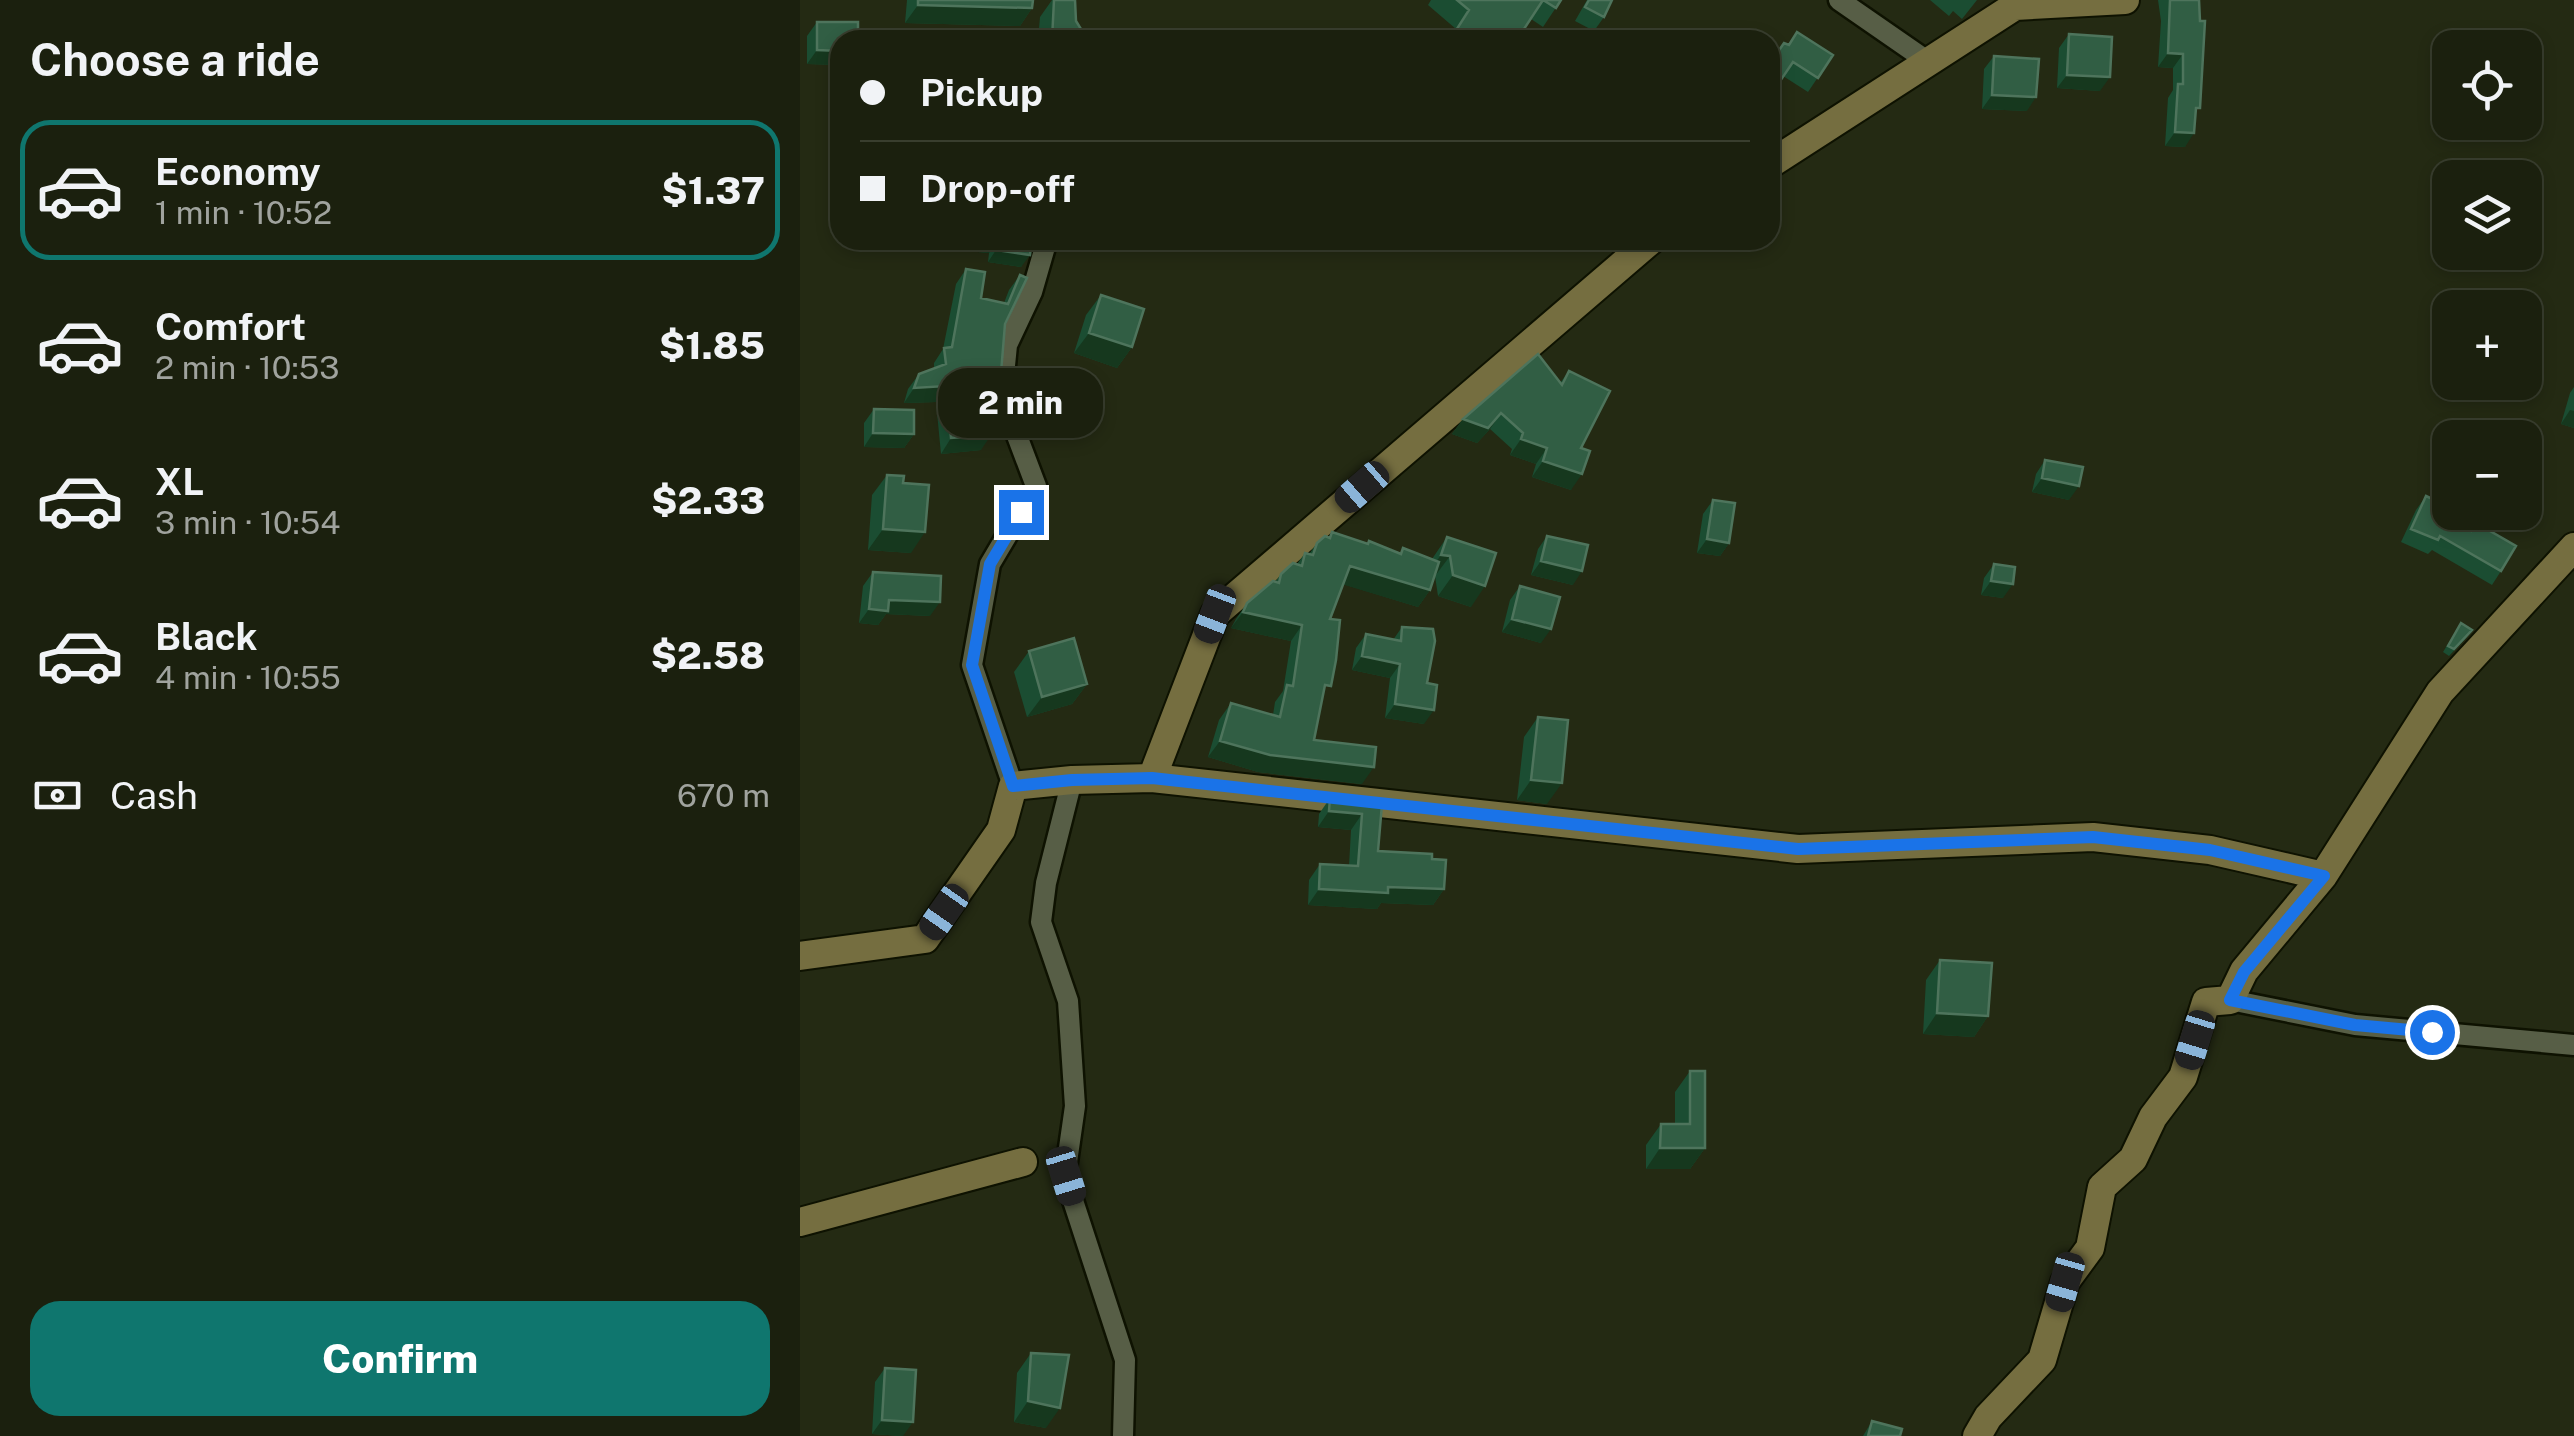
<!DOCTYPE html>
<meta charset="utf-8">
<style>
body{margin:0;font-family:"Public Sans",sans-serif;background:#242817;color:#f1f3f6;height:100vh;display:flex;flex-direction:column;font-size:38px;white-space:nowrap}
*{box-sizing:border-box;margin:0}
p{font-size:32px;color:#a0a39e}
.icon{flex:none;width:55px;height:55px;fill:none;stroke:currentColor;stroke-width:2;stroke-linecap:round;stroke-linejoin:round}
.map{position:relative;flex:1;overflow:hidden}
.side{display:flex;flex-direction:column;background:#1b200e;width:800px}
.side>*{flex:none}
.guide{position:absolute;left:30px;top:30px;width:950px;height:220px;border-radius:30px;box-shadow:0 5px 15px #0003,0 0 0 2px #393e2e;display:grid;align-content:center;height:220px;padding:0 30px;background:#1b200e}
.buttons{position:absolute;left:1632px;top:30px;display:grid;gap:20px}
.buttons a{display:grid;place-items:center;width:110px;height:110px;border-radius:20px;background:#1b200e;box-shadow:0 5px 15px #0003,0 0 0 2px #393e2e;font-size:50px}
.end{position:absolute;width:45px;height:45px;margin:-22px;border:12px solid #1a73e8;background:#fff;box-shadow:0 0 0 5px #fff}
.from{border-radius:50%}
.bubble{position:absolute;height:70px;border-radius:30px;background:#1b200e;box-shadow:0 5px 15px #0003,0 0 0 2px #393e2e;font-size:32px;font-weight:800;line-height:70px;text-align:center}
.car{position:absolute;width:30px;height:60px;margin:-30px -15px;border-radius:12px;box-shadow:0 0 8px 2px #0007;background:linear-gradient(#222 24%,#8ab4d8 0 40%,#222 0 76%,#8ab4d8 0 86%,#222 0)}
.guide b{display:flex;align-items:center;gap:35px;height:95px;font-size:38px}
.guide b+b{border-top:2px solid #393e2e}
.guide i{width:25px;height:25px;background:#f1f3f6}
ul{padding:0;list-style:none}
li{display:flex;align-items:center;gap:30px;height:140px;margin:0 20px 15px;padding:0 10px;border:5px solid transparent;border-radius:30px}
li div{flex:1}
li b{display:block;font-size:38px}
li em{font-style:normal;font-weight:800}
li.on{border-color:#0f766e}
li>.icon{width:90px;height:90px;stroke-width:1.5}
h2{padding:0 30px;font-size:45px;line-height:120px}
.pay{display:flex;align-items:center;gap:25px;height:110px;padding:0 30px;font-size:38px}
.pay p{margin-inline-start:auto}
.primary-button{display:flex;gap:20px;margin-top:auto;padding:20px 30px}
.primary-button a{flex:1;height:115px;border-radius:30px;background:#0f766e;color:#fff;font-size:40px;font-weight:800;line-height:115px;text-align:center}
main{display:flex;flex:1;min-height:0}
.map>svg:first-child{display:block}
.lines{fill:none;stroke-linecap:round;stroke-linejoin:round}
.street-casing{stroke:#0e1201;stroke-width:25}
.secondary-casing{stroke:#0e1201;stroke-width:32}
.street{stroke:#575e46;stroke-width:20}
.secondary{stroke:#756e40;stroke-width:28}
.wall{fill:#1b4d32}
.shaded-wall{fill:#16381e}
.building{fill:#315e44;stroke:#4e745c;stroke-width:2.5}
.route{stroke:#1a73e8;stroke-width:12}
</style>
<main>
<section class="side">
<h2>Choose a ride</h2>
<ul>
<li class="on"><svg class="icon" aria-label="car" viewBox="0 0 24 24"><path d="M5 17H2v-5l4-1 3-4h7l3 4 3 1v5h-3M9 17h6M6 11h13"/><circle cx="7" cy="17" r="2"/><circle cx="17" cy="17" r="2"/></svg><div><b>Economy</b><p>1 min · 10:52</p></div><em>$1.37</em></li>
<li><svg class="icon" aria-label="car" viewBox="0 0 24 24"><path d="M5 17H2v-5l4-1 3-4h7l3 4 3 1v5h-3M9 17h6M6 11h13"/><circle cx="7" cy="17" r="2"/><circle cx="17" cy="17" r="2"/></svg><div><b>Comfort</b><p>2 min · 10:53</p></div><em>$1.85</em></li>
<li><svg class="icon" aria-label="car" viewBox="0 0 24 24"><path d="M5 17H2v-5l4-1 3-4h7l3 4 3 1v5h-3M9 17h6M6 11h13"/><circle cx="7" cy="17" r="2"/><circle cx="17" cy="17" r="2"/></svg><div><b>XL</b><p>3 min · 10:54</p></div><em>$2.33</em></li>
<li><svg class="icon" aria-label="car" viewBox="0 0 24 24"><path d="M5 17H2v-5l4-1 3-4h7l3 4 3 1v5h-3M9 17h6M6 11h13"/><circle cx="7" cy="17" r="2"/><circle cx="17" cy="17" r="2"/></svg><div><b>Black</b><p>4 min · 10:55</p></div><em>$2.58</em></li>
</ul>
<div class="pay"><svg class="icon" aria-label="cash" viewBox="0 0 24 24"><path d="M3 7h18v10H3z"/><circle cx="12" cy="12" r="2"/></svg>Cash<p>670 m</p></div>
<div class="primary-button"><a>Confirm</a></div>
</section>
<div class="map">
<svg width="1774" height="1436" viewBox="0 0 1774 1436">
<rect width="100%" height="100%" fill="#242a13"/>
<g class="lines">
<defs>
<path id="street" d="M1039,0L1130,63
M272,780L246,883L241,922L268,1001L275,1106L265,1176L325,1360L323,1436
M213,786L172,665L190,564L236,486L202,396L207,345L232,292L247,240
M1430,1000L1555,1025L1774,1045"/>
<path id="secondary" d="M970,164L1215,6L1325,0
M352,778L415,614L851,240
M0,956L125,939L201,830L213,786L272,780L352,778L998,849L1293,837L1410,850L1523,876
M0,1222L223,1162
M1177,1436L1188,1417L1242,1360L1265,1282L1290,1248L1302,1187L1333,1159L1353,1117L1383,1077L1406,1002L1430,1000L1444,971L1523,876L1640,692L1774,547"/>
</defs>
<use href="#street" class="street-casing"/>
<use href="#secondary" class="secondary-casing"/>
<use href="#street" class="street"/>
<use href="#secondary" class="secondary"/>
</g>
<path class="wall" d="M107,0H233L232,8L220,26L105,23Z
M252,0H275L276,21L280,40H238L240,17Z
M631,0H761L743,27L731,19L722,32L733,40H649L656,29L628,5Z
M787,0H812L804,17L794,31L775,21Z
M1130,0H1177L1162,19L1153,11L1149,16Z
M1358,0H1399L1395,114L1385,147L1365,146L1368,98L1373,90V68L1358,67L1361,21Z
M17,22L40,40V65L7,64V36Z
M997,32L1033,55L1008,92L983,76L970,95V62L988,45Z
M1269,34L1300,91L1257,88L1259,48Z
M1194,56L1227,111L1182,109L1184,69Z
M179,240H232L221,267L188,262L189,253L178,252Z
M166,269L181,298L204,303L209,290L220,275L205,324L200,385L189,401L181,450L141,454L136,402L104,403L108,389L119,374L134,369V363L143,349L156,284Z
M301,295L332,347L317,368L274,353L286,315Z
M769,371L781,448L771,490L732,477L736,464L710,455L712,449L690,429L677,443L652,434L663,419L760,383Z
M1774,387V428L1761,424L1770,393Z
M74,409L114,434L104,448L64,447V423Z
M1245,460L1269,500L1232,492L1236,474Z
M87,475L103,483L111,553L68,550L72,495Z
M1626,496L1635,515L1671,530L1676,523L1701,571L1692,585L1632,550L1628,554L1601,542L1616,510Z
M913,500L929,543L920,556L897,553L903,514Z
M532,532L600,553L603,548L632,559L647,537L671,607L638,596L635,576L630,590L618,607L543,584L530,619L523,697L514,740L562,784L458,772L408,757L419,720L431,703L473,715L475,702L483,691L491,641L431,628L436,619L447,603L475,582L481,574L497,564L505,553L509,554L517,543L528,538Z
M747,536L773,585L731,575L738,549Z
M1194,564L1203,598L1181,595L1184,578Z
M73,572L130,616L86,614L78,625L59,623L63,586Z
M720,586L741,643L702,632L710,600Z
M1661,623L1667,637L1649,656L1643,652Z
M602,627L627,683L624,724L585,718L590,678L552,670L556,648L566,634L593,640Z
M229,651L287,684L272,704L227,717L214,672Z
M738,717L747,804L717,800L724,737Z
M530,798L582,804L578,851L632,859L644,889L633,905L581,903L577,909L508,905L509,880L520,864L549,866L551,830L518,827L519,814Z
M1140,960L1188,1016L1174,1037L1123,1034L1126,980Z
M890,1071L905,1148L890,1169H846V1145L861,1124H875V1092Z
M231,1353L246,1428L214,1422L217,1373Z
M85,1368L103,1436L72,1434L75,1382Z
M1072,1421L1100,1436H1063Z"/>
<path class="shaded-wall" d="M118,5L232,8L220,26L105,23Z
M17,50L40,51V65L7,64Z
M1368,53L1383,54L1373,68L1358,67Z
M1267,75L1310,77L1300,91L1257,88Z
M1192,95L1236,97L1227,111L1182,109Z
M1375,132L1394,133L1385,147L1365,146Z
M186,240L197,241L189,253L178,252Z
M196,250L230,255L221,267L188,262Z
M289,333L332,347L317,368L274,353Z
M187,385H200L189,401Z
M146,386L136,402L104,403L114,388Z
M1770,410L1774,411V428L1761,424Z
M701,413L690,429L677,443L652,434L663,419Z
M73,433L114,434L104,448L64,447Z
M191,435L181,450L141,454L151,438Z
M721,439L747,448L736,464L710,455Z
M743,461L782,474L771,490L732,477Z
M1242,478L1279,486L1269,500L1232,492Z
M83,529L125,532L111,553L68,550Z
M907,539L929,543L920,556L897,553Z
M641,555L650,556L635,576H626Z
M741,561L782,571L773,585L731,575Z
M550,566L630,590L618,607L538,583Z
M653,575L685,586L671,607L638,596Z
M1191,581L1213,584L1203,598L1181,595Z
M89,600L140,602L130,616L86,614L78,625L59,623L69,609Z
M443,612L502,625L491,641L431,628Z
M712,619L751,629L741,643L702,632Z
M562,656L600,664L590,678L552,670Z
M287,684L272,704L227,717L242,697Z
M595,704L634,710L624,724L585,718Z
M420,741L574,767L562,784L458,772L408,757Z
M731,780L762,783L747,804L717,800Z
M529,811L562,814L551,830L518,827Z
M588,887L644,889L633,905L581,903L577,909L508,905L519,889Z
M1137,1013L1188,1016L1174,1037L1123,1034Z
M860,1148H905L890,1169H846Z
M228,1401L260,1408L246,1428L214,1422Z
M82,1420L113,1422L103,1436L72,1434Z"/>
<path class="building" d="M118,0H233L232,8L118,5Z
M254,0H275L276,21L281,29L280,40H252Z
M657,0H761L756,8L743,0L722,32L733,40H661L653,35L669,10Z
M789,0H812L804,17L785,7Z
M1370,0H1399L1400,21H1405L1400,108H1396L1394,133L1375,132L1378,84H1383V54L1368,53Z
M17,22H58V40H40V51L17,50Z
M997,32L1033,55L1018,78L993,62L972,93L970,92V62H971L984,43L989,45Z
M1269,34L1312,37L1310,77L1267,75Z
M1194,56L1239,59L1236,97L1192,95Z
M193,240H232L230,255L196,250L197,241Z
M166,269L185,272L181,298L208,304L220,275L227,278L205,324L200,385H187L191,435L151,438L146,386L114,388L119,374L146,364L144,348L152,347Z
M301,295L344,309L332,347L289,333Z
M738,354L762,385L769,371L810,391L781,448L790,451L782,474L743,461L747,448L721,439L723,433L701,413L688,428L663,419Z
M74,409L114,410V434L73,433Z
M1245,460L1283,467L1279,486L1242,478Z
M87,475L104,476L103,483L129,485L125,532L83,529Z
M1626,496L1641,503L1635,515L1671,531L1676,523L1716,546L1701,571L1640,536L1638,540L1611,529Z
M913,500L935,503L929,543L907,539Z
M532,532L568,544L569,541L601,554L603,548L639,562L630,590L550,566L530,619L540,620L536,660L531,686L525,685L514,740L576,747L574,767L470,755L420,741L431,703L480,717L487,685L493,686L502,625L443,612L447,603L473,581L479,583L481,574L493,563L502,566L505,553L513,555L517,543L525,536L530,538Z
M747,536L788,545L782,571L741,561Z
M647,537L696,553L685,586L653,575L650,556L641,555Z
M1194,564L1215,567L1213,584L1191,581Z
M73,572L141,576L140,602L89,600L88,611L69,609Z
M720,586L760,597L751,629L712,619Z
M1661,623L1672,630L1654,649L1648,646Z
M602,627L633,629L635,641L627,683L637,685L634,710L595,704L600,664L562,656L566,634L601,641Z
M274,638L287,684L242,697L229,651Z
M738,717L768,720L762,783L731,780Z
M530,798L582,804L578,851L632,854V859L646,860L644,889L588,887V893L519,889L520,864L558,866L562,814L529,811Z
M1140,960L1192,963L1188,1016L1137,1013Z
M890,1071H905V1148H860L861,1124H890Z
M231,1353L269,1355L260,1408L228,1401Z
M85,1368L116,1370L113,1422L82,1420Z
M1072,1421L1102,1429L1100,1436H1068Z"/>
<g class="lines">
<path class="route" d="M221,512L190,564L172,665L213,786L272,780L352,778L998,849L1293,837L1410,850L1524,876L1444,972L1430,1000L1555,1025L1632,1032"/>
</g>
</svg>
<div class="buttons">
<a><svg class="icon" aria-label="locate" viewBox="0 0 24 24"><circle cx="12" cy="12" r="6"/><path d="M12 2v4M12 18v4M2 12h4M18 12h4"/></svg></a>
<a><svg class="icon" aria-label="layers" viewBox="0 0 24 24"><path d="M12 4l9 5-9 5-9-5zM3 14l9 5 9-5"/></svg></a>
<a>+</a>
<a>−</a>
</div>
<i class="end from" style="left:1632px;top:1032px"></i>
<i class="end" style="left:221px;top:512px"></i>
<div class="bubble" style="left:138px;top:368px;width:165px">2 min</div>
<i class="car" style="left:562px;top:487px;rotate:229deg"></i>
<i class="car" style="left:415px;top:614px;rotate:201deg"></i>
<i class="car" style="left:144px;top:912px;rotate:215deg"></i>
<i class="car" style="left:1395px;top:1040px;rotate:197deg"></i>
<i class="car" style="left:266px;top:1176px;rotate:163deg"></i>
<i class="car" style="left:1265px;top:1282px;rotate:196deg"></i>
<div class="guide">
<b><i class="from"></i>Pickup</b>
<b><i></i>Drop-off</b>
</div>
</div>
</main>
